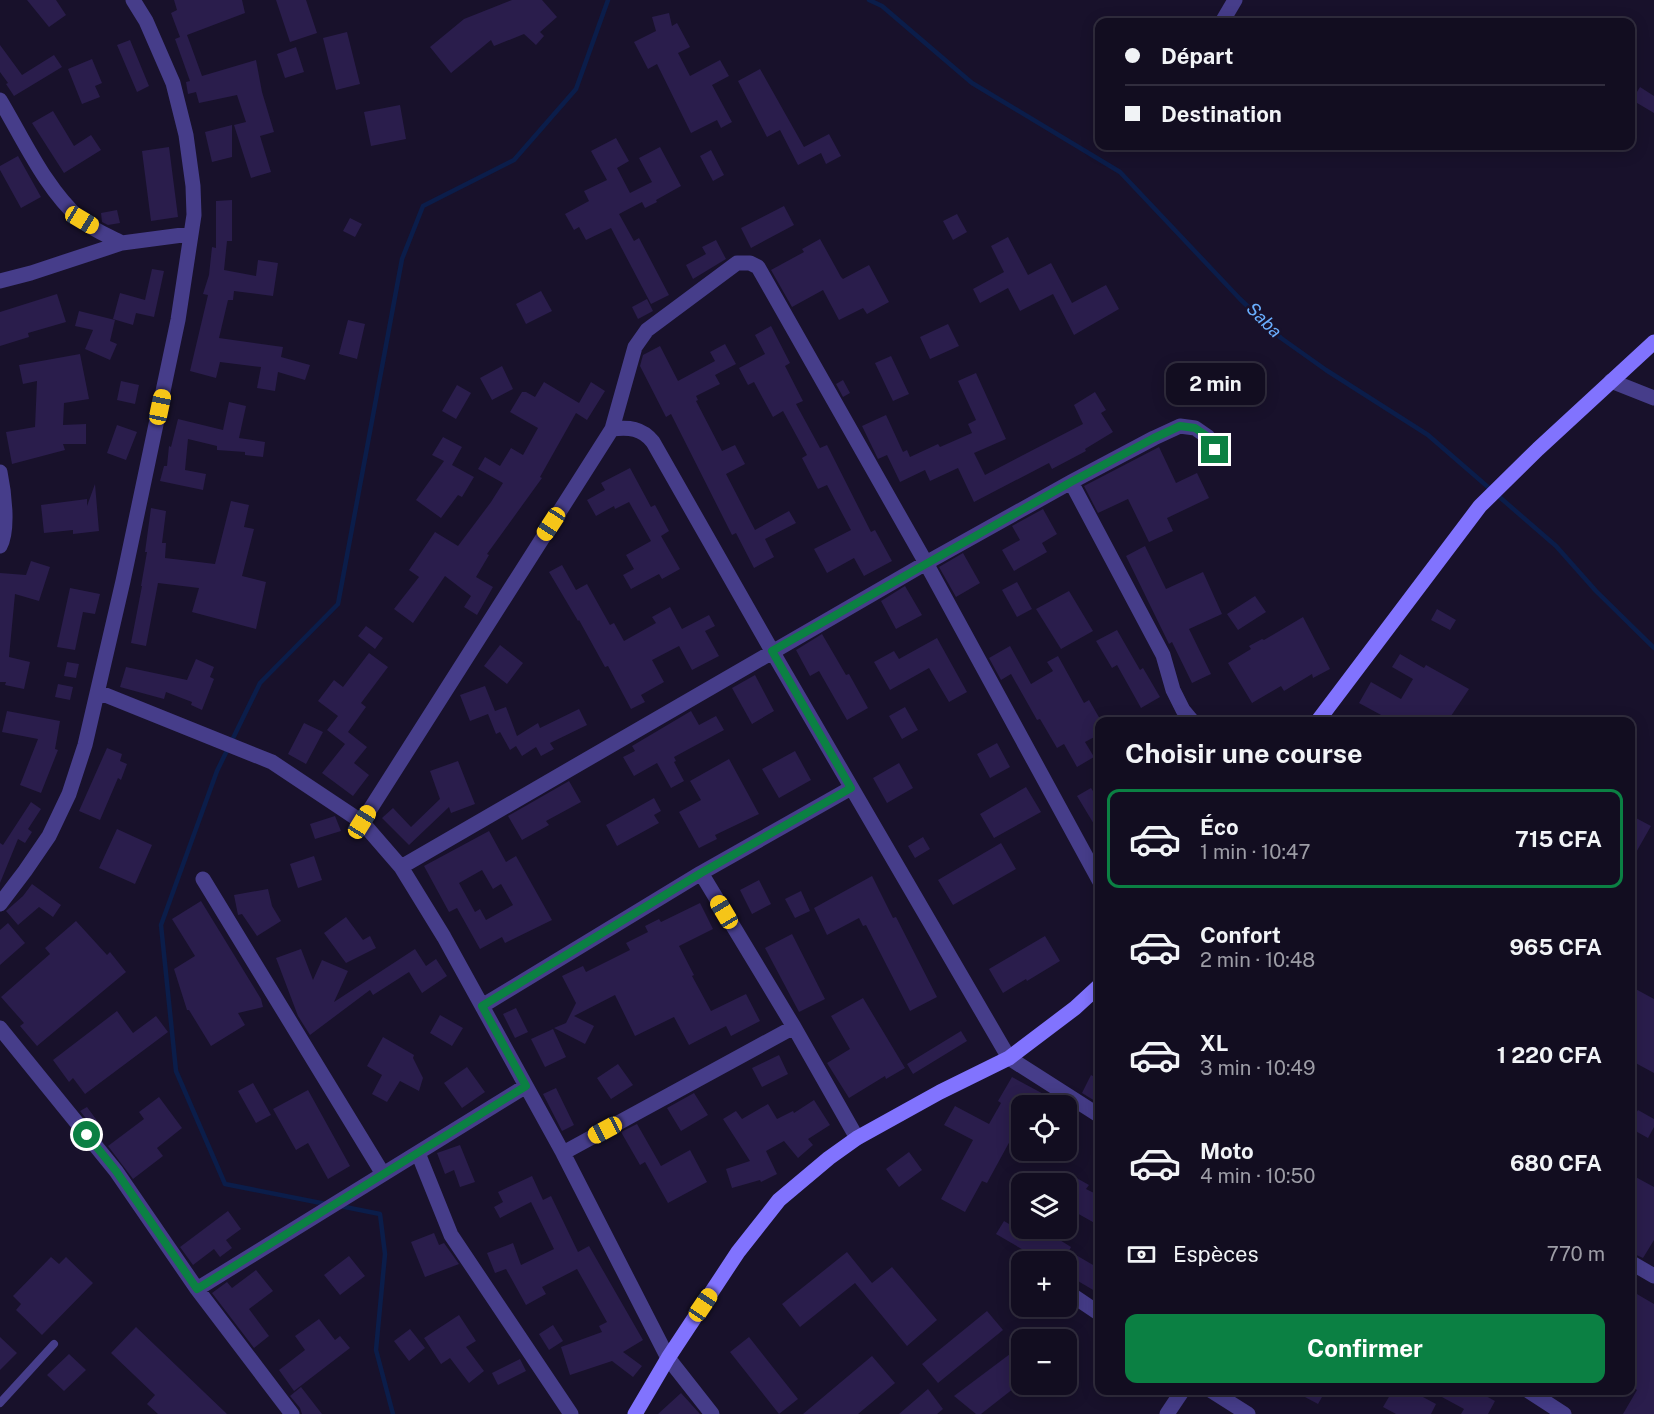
<!DOCTYPE html>
<html lang="fr">
<meta charset="utf-8">
<style>
body{margin:0;font-family:"Public Sans",sans-serif;background:#1b1629;color:#f1f3f6;height:100vh;display:flex;flex-direction:column;font-size:22px;white-space:nowrap}
*{box-sizing:border-box;margin:0}
p{font-size:20px;color:#9c9ca5}
.icon{flex:none;width:33px;height:33px;fill:none;stroke:currentColor;stroke-width:2;stroke-linecap:round;stroke-linejoin:round}
.map{position:relative;flex:1;overflow:hidden}
.side{position:absolute;left:1095px;top:717px;width:540px;height:678px;display:flex;flex-direction:column;background:#120d20;border-radius:12px;box-shadow:0 3px 15px #0003,0 0 0 2px #312d3e}
.side>*{flex:none}
.banner{position:absolute;left:1095px;top:18px;width:540px;height:132px;border-radius:12px;box-shadow:0 3px 15px #0003,0 0 0 2px #312d3e;display:grid;align-content:center;height:132px;padding:0 30px;background:#120d20}
.buttons{position:absolute;left:1011px;top:1095px;display:grid;gap:12px}
.buttons a{display:grid;place-items:center;width:66px;height:66px;border-radius:12px;background:#120d20;box-shadow:0 3px 15px #0003,0 0 0 2px #312d3e;font-size:30px}
.end{position:absolute;width:27px;height:27px;margin:-14px;border:8px solid #0b8043;background:#fff;box-shadow:0 0 0 3px #fff}
.from{border-radius:50%}
.bubble{position:absolute;height:42px;border-radius:12px;background:#120d20;box-shadow:0 3px 15px #0003,0 0 0 2px #312d3e;font-size:20px;font-weight:700;line-height:42px;text-align:center}
.car{position:absolute;width:18px;height:36px;margin:-18px -9px;border-radius:8px;box-shadow:0 0 4px 2px #0007;background:linear-gradient(#f5c518 24%,#345 0 40%,#f5c518 0 76%,#345 0 86%,#f5c518 0)}
.banner b{display:flex;align-items:center;gap:21px;height:57px;font-size:22px}
.banner b+b{border-top:2px solid #312d3e}
.banner i{width:15px;height:15px;background:#f1f3f6}
ul{padding:0;list-style:none}
li{display:flex;align-items:center;gap:18px;height:99px;margin:0 12px 9px;padding:0 18px;border:3px solid transparent;border-radius:12px}
li div{flex:1}
li b{display:block;font-size:22px}
li em{font-style:normal;font-weight:700}
li.active{border-color:#0b8043}
li>.icon{width:54px;height:54px;stroke-width:1.5}
h2{padding:0 30px;font-size:27px;line-height:72px}
.pay{display:flex;align-items:center;gap:15px;height:66px;padding:0 30px;font-size:22px}
.pay p{margin-inline-start:auto}
.action{display:flex;gap:12px;margin-top:auto;padding:12px 30px}
.action a{flex:1;height:69px;border-radius:12px;background:#0b8043;color:#fff;font-size:24px;font-weight:700;line-height:69px;text-align:center}
.map>svg:first-child{display:block}
.lines{fill:none;stroke-linecap:round;stroke-linejoin:round}
.stream{stroke:#0b1d4a;stroke-width:4.5}
.building{fill:#2a1d4c;fill-rule:evenodd}
.lane{stroke:#463d8a;stroke-width:8}
.street{stroke:#463d8a;stroke-width:15}
.secondary{stroke:#8173fe;stroke-width:15}
.route{stroke:#0b8043;stroke-width:8}
.labels{text-anchor:middle;stroke-width:5;stroke-linejoin:round;paint-order:stroke}
.water-label{font-size:18px;font-style:italic;fill:#6aaefe;stroke:#18112b}
</style>
<div class="map">
<svg width="1654" height="1414" viewBox="0 0 1654 1414">
<rect width="100%" height="100%" fill="#18112b"/>
<g class="lines">
<path class="stream" d="M869,0L882,6L972,83L1120,172L1240,299L1281,338L1326,370L1428,435L1556,546L1596,591L1654,648
M326,1204L225,1184L176,1071L161,925L217,771L260,683L338,604L402,259L423,206L514,160L576,89L608,0
M340,1206L380,1214L385,1254L376,1350L393,1414"/>
</g>
<path class="building" d="M27,0H56L66,15L49,27Z
M174,0H242L245,13L187,35L202,76L256,60L262,92L274,132L260,136L271,172L251,178L234,125L246,122L237,95L199,103L196,92L188,94L186,82L190,81L175,39L180,37L171,13L177,10Z
M276,0H306L317,33L290,42Z
M512,0H542L557,17L540,32L544,36L536,45L524,34L494,46L491,40L451,73L430,47L464,19Z
M669,13L672,26L677,23L690,47L678,53L690,76L720,60L729,76L712,85L732,122L721,128L717,120L691,133L657,64L648,69L634,42L656,31L652,17Z
M347,32L360,84L336,90L323,38Z
M130,40L149,86L137,92L117,45Z
M0,45L22,75L54,55L62,67L14,96L6,84L8,83L0,72Z
M296,47L304,72L285,78L277,54Z
M92,59L102,83L95,86L100,97L82,104L68,69Z
M760,69L804,147L829,134L841,156L826,164L821,153L798,165L780,130L767,137L738,81Z
M1640,87L1654,96V113L1632,100Z
M400,105L406,139L371,146L364,112Z
M53,111L74,146L91,135L101,150L64,173L32,123Z
M232,125V157L212,162L205,132Z
M616,138L629,161L617,168L630,193L652,182L639,158L660,147L681,186L656,200L657,202L645,208L642,202L619,214L634,241L639,238L669,295L651,304L611,228L586,240L579,227L574,230L565,214L589,201L584,191L607,180L591,151Z
M169,147L178,217L151,221L142,151Z
M711,150L724,175L713,181L700,156Z
M18,156L41,197L21,208L0,170V166Z
M232,200V241H227L224,270L256,276L258,260L278,263L273,296L234,291L233,300H228L219,338L283,347L281,357L310,365L305,380L278,372L275,391L257,388L261,367L220,362L216,378L190,371L208,295L203,294L209,275L212,247L216,248V201Z
M784,206L794,225L751,248L741,228Z
M117,210L120,223L108,225L102,222L101,213Z
M957,214L967,232L953,240L943,221Z
M350,218L362,224L355,237L343,231Z
M1008,237L1028,275L1051,263L1072,303L1106,285L1119,309L1074,335L1053,294L1020,311L1008,288L980,303L973,289L1004,272L991,246Z
M820,239L841,277L843,279L869,265L889,302L867,314L863,308L839,320L823,290L792,307L771,270L804,252L802,249Z
M716,240L726,259L693,279L686,265L706,254L702,247Z
M152,269L164,271L154,317L136,313L133,325L113,319L120,293L145,300Z
M541,291L552,311L526,324L516,304Z
M57,294L66,322L28,333L29,337L0,346V312Z
M647,299L653,311L638,319L632,307Z
M79,311L115,320L110,341L117,344L110,360L85,349L93,330L75,326Z
M348,320L365,324L357,359L339,354Z
M948,324L959,346L930,359L920,337Z
M771,326L790,363L785,366L803,401L796,404L820,448L827,445L871,532L875,530L892,561L864,576L854,558L827,573L814,549L851,530L827,485L818,489L802,458L807,455L783,411L773,417L754,382L748,385L739,368L765,354L755,335Z
M725,344L736,364L715,375L720,384L696,396L698,400L696,401L722,451L735,445L745,464L726,474L755,530L789,511L796,523L765,539L774,557L754,568L736,533L732,535L671,414L666,417L640,366L643,355L660,346L678,381L715,361L710,352Z
M80,354L89,399L64,403L63,425L86,424V444H63L65,450L12,464L6,432L35,427L37,381L23,384L19,365Z
M891,356L909,394L893,401L875,363Z
M502,366L513,389L492,400L480,378Z
M976,373L1006,439L974,453L985,475L1083,424L1074,405L1095,392L1106,410L1101,413L1113,432L1085,449L1086,451L1052,469L1049,463L974,502L958,468L930,481L925,470L900,482L887,455L878,459L862,426L886,415L903,452L907,450L910,457L938,444L940,447L972,433L968,424L976,420L958,381Z
M843,380L850,393L843,397L836,384Z
M121,381L139,385L135,404L117,400Z
M544,382L579,403L591,382L605,391L587,420L576,413L540,477L542,478L487,554L489,555L476,577L493,587L477,615L464,607L471,596L445,576L413,623L394,609L419,577L409,570L435,532L458,546L491,502L503,483L478,469L485,457L500,466L511,448L523,455L538,428L510,412L522,392H526L535,397Z
M457,385L471,393L456,419L442,411Z
M229,402L246,406L239,438L265,442L263,457L245,455V452L217,450V446L188,439L185,470L206,474L203,490L160,481L164,466H167L169,446L171,447L178,419L223,430Z
M117,425L137,432L126,460L107,453Z
M443,437L462,447L452,465L474,477L462,497L458,495L441,518L416,500L444,461L432,455Z
M1159,447L1176,483L1197,473L1209,498L1167,518L1173,531L1149,542L1128,499L1098,513L1084,486Z
M630,468L651,507L655,505L669,531L661,536L680,569L662,579L659,574L631,589L623,575L634,569L626,555L651,541L629,502L615,509L614,506L596,516L587,500L605,490L601,483Z
M95,484L99,531L73,534V530L44,533L41,505L87,499V506Z
M231,501L249,505L244,527L254,529L242,576L266,582L256,629L192,612L199,588L158,583L146,646L131,643L142,586H141L147,552H145L151,508L166,511L162,543H166L165,558L215,564Z
M1043,509L1057,534L1042,543L1047,552L1014,571L1002,550L1020,540L1012,526Z
M1145,546L1166,589L1203,572L1222,614L1189,629L1211,674L1192,683L1172,642L1169,644L1126,556Z
M963,553L980,583L956,597L939,567Z
M31,561L50,567L39,601L15,594L9,657L30,662L24,689L5,685L6,682H0V573L26,575Z
M562,565L576,590L587,584L610,625L614,623L624,641L656,623L652,617L670,607L682,629L709,615L715,626L705,631L719,656L692,670L679,646L652,660L664,682L641,695L645,702L631,709L608,666L605,667L579,620L578,621L549,572Z
M1017,582L1032,609L1017,617L1002,590Z
M905,586L922,615L896,629L881,601Z
M70,588L100,594L95,614L83,612L75,650L57,647Z
M1069,591L1093,631L1061,649L1036,609Z
M1255,596L1266,612L1238,630L1227,614Z
M1437,609L1456,620L1450,630L1431,620Z
M1303,617L1330,669L1313,678L1312,674L1284,691L1281,686L1252,703L1228,663L1251,649L1249,646L1262,639L1264,640Z
M366,626L383,638L375,649L358,636Z
M1117,630L1140,670L1143,668L1160,697L1141,708L1117,665L1112,668L1096,641Z
M822,634L846,675L849,674L868,708L847,720L819,671L810,676L796,650Z
M937,638L967,692L949,702L929,668L890,690L874,662L894,651L899,659Z
M500,645L523,663L507,684L484,666Z
M1010,646L1031,684L1053,671L1047,662L1058,656L1084,703L1089,700L1100,719V734L1085,742L1094,757L1077,767L1064,744L1057,748L1040,719L1037,720L1011,674L1001,680L989,658Z
M369,653L388,667L361,703L366,707L348,732L367,747L354,763L369,775L353,796L322,773L345,744L327,730L338,716L318,701L334,680L343,687Z
M1400,654L1424,668L1426,665L1469,689L1447,722H1394L1359,703L1371,682L1401,699L1413,679L1392,667Z
M196,659L214,667L210,677L214,679L202,710L191,705L192,702L166,692L164,699L120,687L126,667L187,680Z
M67,662L79,664L76,678L64,676Z
M755,675L774,711L752,724L732,688Z
M58,684L73,687L70,700L55,697Z
M485,686L495,711L506,707L517,736L538,723L540,728L579,709L587,725L550,743L554,749L541,756L536,747L522,756L516,746L510,750L500,732L496,734L488,714L470,721L460,695Z
M905,707L918,730L902,739L889,716Z
M7,711L60,721L55,749L58,750L41,793L20,785L38,739L2,732Z
M691,711L699,725L716,716L724,730L674,757L676,761L674,762L684,781L671,788L657,763L634,776L623,757L635,751L632,746Z
M304,723L323,732L306,764L288,754Z
M997,743L1010,767L990,778L977,754Z
M107,748L122,754L120,761L127,764L121,780L118,778L100,820L79,811Z
M795,751L811,780L779,798L762,769Z
M729,759L759,814L715,835L717,839L699,848L679,812L701,800L690,781Z
M458,761L475,804L451,813L449,807L409,845L382,818L393,808L411,827L440,799L430,771Z
M899,763L913,788L887,803L873,778Z
M569,781L581,802L546,821L549,825L522,840L508,816Z
M1026,787L1041,812L994,838L980,814Z
M1091,788L1100,802V834L1077,796Z
M654,798L661,811L654,815L659,823L617,846L606,825Z
M31,802L41,809L28,829L32,832L25,843L18,839L0,883V843L3,845Z
M335,816L341,831L315,839L310,824Z
M1634,817L1651,826L1630,863V824Z
M117,829L152,845L135,884L99,868Z
M489,831L506,862L516,856L552,920L505,943L502,937L480,949L457,908L449,912L424,866ZM482,870L493,889L501,884L513,905L486,920L480,909L475,912L459,883Z
M923,837L930,849L915,858L908,846Z
M1001,843L1016,869L953,905L938,880Z
M314,856L322,880L298,888L290,864Z
M872,876L893,918L896,917L937,997L910,1011L866,925L863,926L859,918L827,935L814,908Z
M759,880L771,904L752,914L740,890Z
M32,884L61,905L53,917L39,907L18,925L6,911L23,896Z
M268,889L272,906L281,921L257,936L242,914L238,915L234,895Z
M801,891L810,911L795,918L785,899Z
M201,901L261,999L263,1007L238,1013L245,1025L211,1046L189,1010H187L174,969L195,956L172,919Z
M700,903L713,929L679,946L694,975L692,976L711,1011L746,994L760,1021L731,1036L726,1026L689,1045L674,1017L635,1036L615,995L574,1016L594,1026L585,1044L554,1028L566,1023L576,1003L562,976L583,966L586,972L630,950L626,943L648,932L645,926L659,919L661,922Z
M346,917L363,940L370,936L376,948L346,963L324,933Z
M76,921L107,955L110,952L126,972L37,1046L20,1026L24,1023L1,997L50,954L45,948Z
M8,923L25,943L0,965V930Z
M792,934L825,999L799,1012L765,948Z
M1045,936L1060,961L1027,981L1026,979L1003,993L989,969Z
M301,949L313,980L322,960L348,971L334,1002L415,949L426,966L436,959L447,976L422,993L409,972L373,995L370,990L310,1035L298,1016L276,958Z
M1630,986L1654,999V1073L1630,1060Z
M863,998L905,1068L886,1079L885,1076L849,1098L827,1063L850,1049L831,1016Z
M516,1008L528,1032L515,1038L503,1014Z
M117,1011L133,1033L156,1016L168,1032L85,1094L73,1078L69,1082L53,1060Z
M440,1015L463,1028L452,1046L430,1033Z
M553,1029L566,1057L545,1067L531,1039Z
M961,1031L967,1041L913,1074L907,1064Z
M383,1037L414,1055L413,1058L423,1078L419,1091L400,1081L387,1102L372,1094L382,1075L367,1066Z
M779,1055L788,1074L762,1087L752,1068Z
M618,1064L633,1085L611,1099L597,1078Z
M467,1067L485,1092L462,1108L444,1083Z
M1091,1075L1100,1080V1104L1082,1093Z
M1012,1077L1049,1097L1044,1106H1022V1119L999,1161L987,1183L982,1181L965,1212L941,1199L973,1140L944,1125L955,1106L989,1124L1001,1103L998,1101Z
M253,1083L271,1115L256,1123L238,1091Z
M556,1088L574,1125L562,1131L543,1094Z
M308,1090L350,1166L328,1179L308,1143L296,1150L273,1109Z
M694,1093L708,1115L681,1131L667,1108Z
M159,1097L182,1128L157,1148L163,1156L133,1179L108,1146L144,1119L139,1112Z
M814,1100L830,1125L808,1139L813,1145L798,1158L784,1141L766,1151L777,1174L761,1182L760,1180L732,1188L726,1169L750,1161L723,1119L736,1111L742,1119L768,1104L777,1119L793,1111L794,1113Z
M87,1107L98,1122L92,1126L80,1111Z
M1638,1110L1654,1119V1127L1648,1138L1630,1128V1123Z
M637,1124L661,1166L690,1150L707,1182L668,1203L645,1162L640,1165L621,1132Z
M460,1145L475,1182L460,1187L454,1170L445,1174L437,1153Z
M909,1152L922,1170L899,1187L886,1169Z
M1066,1172L1089,1185L1086,1189L1100,1196V1226L1066,1207Z
M1630,1174L1654,1187V1240L1643,1258L1630,1252Z
M532,1176L543,1200L551,1196L578,1252L589,1246L643,1340L623,1352L642,1366L633,1377L612,1361L570,1375L561,1347L602,1332L599,1326L607,1322L577,1269L542,1287L546,1294L526,1305L506,1269L495,1273L487,1253L513,1243L521,1265L554,1249L531,1202L500,1218L494,1207L503,1202L498,1192Z
M1022,1202V1228H1060L1055,1237L1071,1247L1069,1251L1100,1269V1294L1066,1274V1262H1044L996,1234L1004,1221L1009,1224Z
M228,1211L241,1229L226,1240L232,1248L220,1257L214,1249L193,1265L180,1247Z
M434,1233L439,1245L444,1243L459,1264L425,1277L411,1242Z
M847,1252L872,1283L892,1267L937,1320L907,1346L855,1283L800,1327L782,1304Z
M349,1256L365,1276L340,1295L324,1275Z
M51,1257L59,1264L66,1257L93,1283L42,1335L16,1310L21,1304L13,1296Z
M256,1270L273,1291L249,1309L269,1336L254,1348L212,1293L227,1282L232,1288Z
M1630,1290L1654,1304V1414H1623L1637,1390L1630,1385Z
M987,1311L1003,1330L938,1383L922,1364Z
M459,1315L476,1341L466,1347L484,1371L469,1383L450,1358L441,1364L424,1338Z
M319,1319L335,1340L340,1336L350,1348L294,1391L279,1370L305,1350L295,1336Z
M553,1325L563,1341L549,1350L539,1334Z
M136,1327L227,1414H158L147,1404L155,1395L111,1353Z
M410,1329L425,1348L409,1361L394,1341Z
M0,1337L17,1353L0,1370Z
M749,1337L798,1399L779,1414L730,1352Z
M1022,1345V1382L981,1414H976L954,1396Z
M69,1354L86,1370L64,1391L47,1375Z
M872,1356L895,1383L858,1414H803Z
M520,1359L526,1371L498,1385L492,1373Z
M301,1387L322,1414H302L300,1408L290,1396Z
M928,1389L943,1409L937,1414H899Z
M1292,1390H1326L1318,1404Z
M1393,1390H1410L1436,1404L1431,1414H1396L1383,1407Z
M1429,1390H1475L1495,1401L1488,1414H1461L1464,1409Z
M681,1393L700,1414H658Z"/>
<g class="lines">
<path class="lane" d="M0,1403L54,1344"/>
<path class="street" d="M1222,22L1235,0
M0,100C24,140 45,188 81,220C93,230 109,236 122,243
M0,281L31,273L122,243L190,234
M1611,381L1654,398
M612,429C629,427 642,428 653,442L772,651L1009,1058L1100,1116
M0,472C4,491 9,530 0,546
M1071,482L1163,655L1173,690L1183,710L1193,722
M98,692L272,762L362,822L401,867L444,937L563,1153L668,1358L712,1414
M362,822L612,429L635,347L647,330L737,263H750L758,267L926,563L1100,882
M401,867L926,563L1071,482L1154,438L1180,426L1195,428L1208,437L1215,450
M701,873L794,1027L857,1138
M203,879L383,1174
M0,904L25,871L49,836L69,794L85,745L123,581L178,320L194,215L193,186L186,135L173,83L146,21L133,0
M482,1006L701,873L851,788
M0,1028L116,1171L197,1289L292,1414
M418,1153L451,1235L571,1414
M563,1153L794,1027
M1630,1262L1654,1276
M197,1289L526,1086
M1066,1291L1100,1314
M1210,1390L1248,1414
M1527,1390L1564,1414
M1167,1414L1183,1390"/>
<path class="secondary" d="M1317,722L1480,506L1538,449L1654,342
M635,1414L668,1358L738,1252L779,1200L829,1158L857,1138L940,1092L1009,1058L1075,1008L1100,985"/>
</g>
<g class="lines">
<path class="route" d="M87,1135L116,1171L197,1289L526,1086L482,1006L701,873L851,788L772,651L1071,482L1154,438L1180,426L1195,428L1208,437L1215,450"/>
</g>
<g class="labels">
<g class="water-label">
<text transform="translate(1264 320) rotate(45)" y="6">Saba</text>
</g>
</g>
</svg>
<div class="buttons">
<a><svg class="icon" aria-label="locate" viewBox="0 0 24 24"><circle cx="12" cy="12" r="6"/><path d="M12 2v4M12 18v4M2 12h4M18 12h4"/></svg></a>
<a><svg class="icon" aria-label="layers" viewBox="0 0 24 24"><path d="M12 4l9 5-9 5-9-5zM3 14l9 5 9-5"/></svg></a>
<a>+</a>
<a>−</a>
</div>
<i class="end from" style="left:87px;top:1135px"></i>
<i class="end" style="left:1215px;top:450px"></i>
<div class="bubble" style="left:1166px;top:363px;width:99px">2 min</div>
<i class="car" style="left:82px;top:220px;rotate:121deg"></i>
<i class="car" style="left:160px;top:407px;rotate:12deg"></i>
<i class="car" style="left:551px;top:524px;rotate:213deg"></i>
<i class="car" style="left:362px;top:822px;rotate:32deg"></i>
<i class="car" style="left:724px;top:912px;rotate:329deg"></i>
<i class="car" style="left:605px;top:1130px;rotate:242deg"></i>
<i class="car" style="left:703px;top:1305px;rotate:34deg"></i>
<div class="banner">
<b><i class="from"></i>Départ</b>
<b><i></i>Destination</b>
</div>
<section class="side">
<h2>Choisir une course</h2>
<ul>
<li class="active"><svg class="icon" aria-label="car" viewBox="0 0 24 24"><path d="M5 17H2v-5l4-1 3-4h7l3 4 3 1v5h-3M9 17h6M6 11h13"/><circle cx="7" cy="17" r="2"/><circle cx="17" cy="17" r="2"/></svg><div><b>Éco</b><p>1 min · 10:47</p></div><em>715 CFA</em></li>
<li><svg class="icon" aria-label="car" viewBox="0 0 24 24"><path d="M5 17H2v-5l4-1 3-4h7l3 4 3 1v5h-3M9 17h6M6 11h13"/><circle cx="7" cy="17" r="2"/><circle cx="17" cy="17" r="2"/></svg><div><b>Confort</b><p>2 min · 10:48</p></div><em>965 CFA</em></li>
<li><svg class="icon" aria-label="car" viewBox="0 0 24 24"><path d="M5 17H2v-5l4-1 3-4h7l3 4 3 1v5h-3M9 17h6M6 11h13"/><circle cx="7" cy="17" r="2"/><circle cx="17" cy="17" r="2"/></svg><div><b>XL</b><p>3 min · 10:49</p></div><em>1 220 CFA</em></li>
<li><svg class="icon" aria-label="car" viewBox="0 0 24 24"><path d="M5 17H2v-5l4-1 3-4h7l3 4 3 1v5h-3M9 17h6M6 11h13"/><circle cx="7" cy="17" r="2"/><circle cx="17" cy="17" r="2"/></svg><div><b>Moto</b><p>4 min · 10:50</p></div><em>680 CFA</em></li>
</ul>
<div class="pay"><svg class="icon" aria-label="cash" viewBox="0 0 24 24"><path d="M3 7h18v10H3z"/><circle cx="12" cy="12" r="2"/></svg>Espèces<p>770 m</p></div>
<div class="action"><a>Confirmer</a></div>
</section>
</div>
